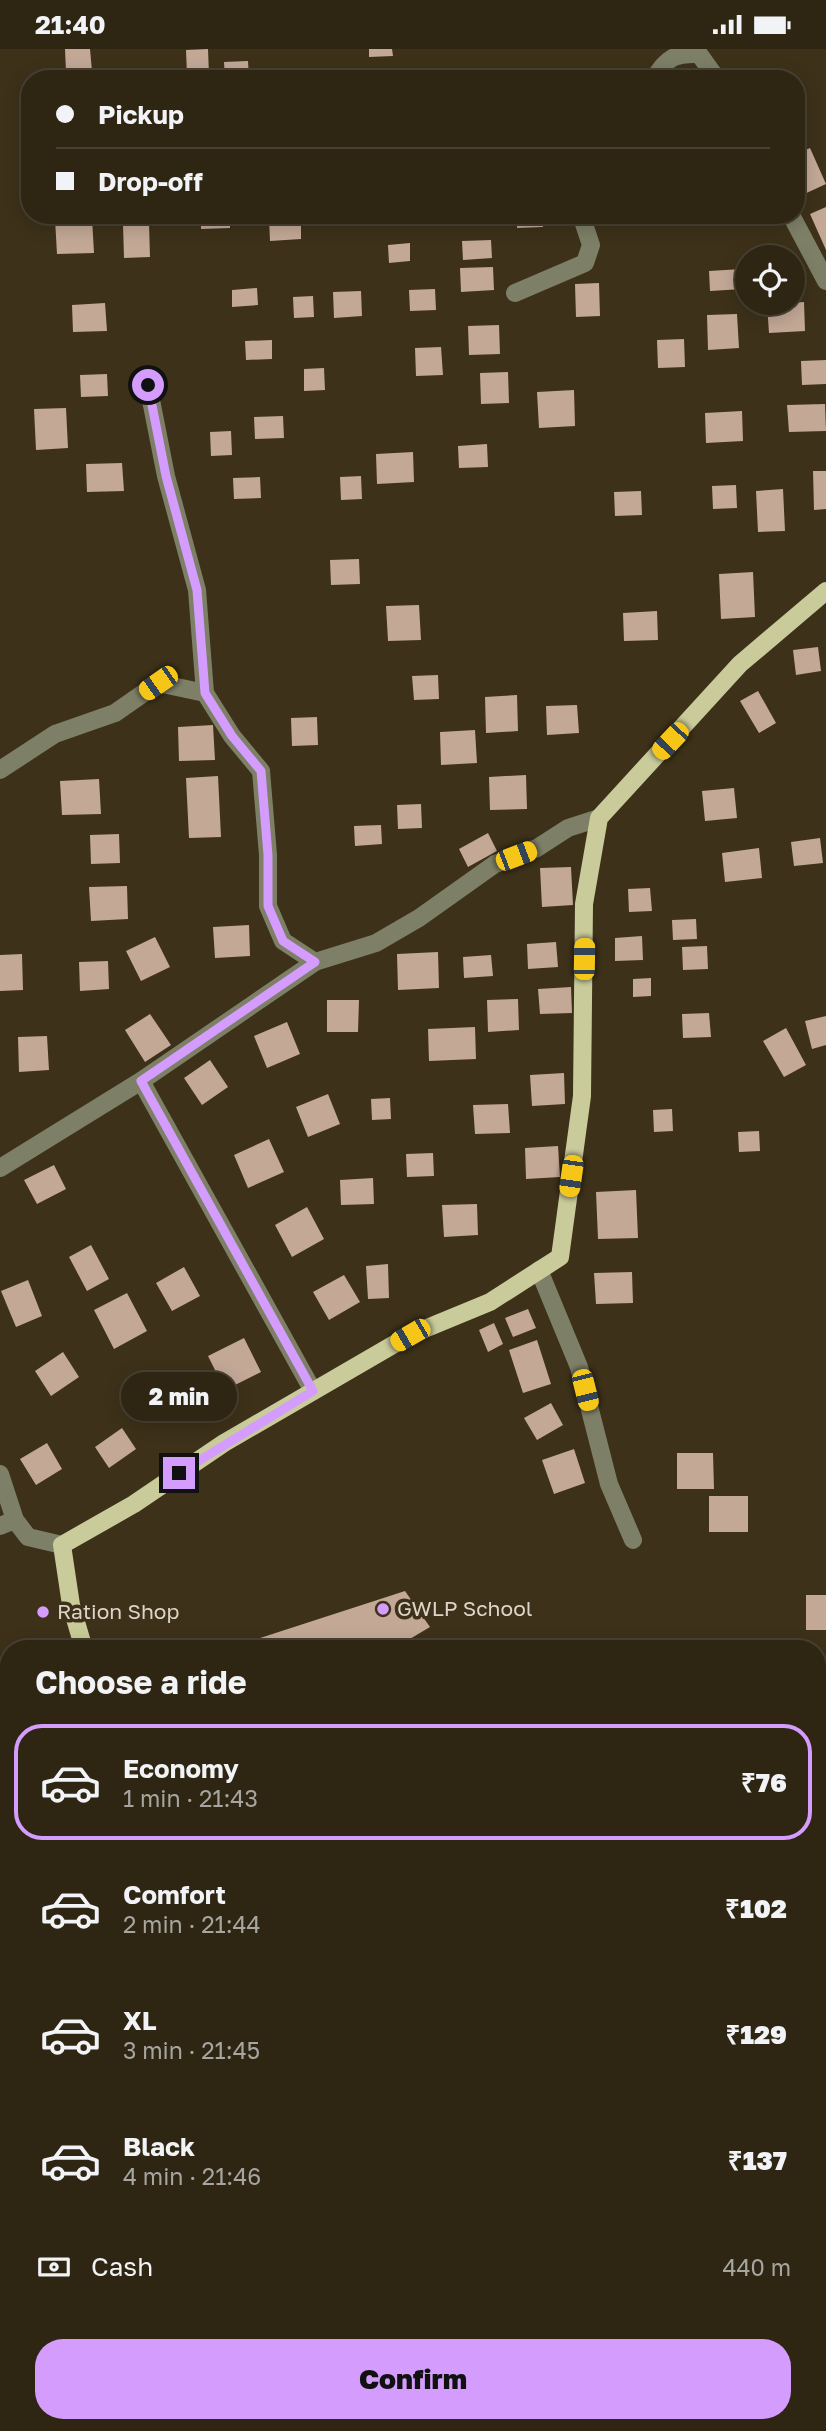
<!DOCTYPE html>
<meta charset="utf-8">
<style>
body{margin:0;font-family:"Golos Text",sans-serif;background:#362d1c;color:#f1f3f6;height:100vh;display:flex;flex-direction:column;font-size:26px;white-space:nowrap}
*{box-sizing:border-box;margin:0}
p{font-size:23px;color:#a7a5a0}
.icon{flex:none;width:38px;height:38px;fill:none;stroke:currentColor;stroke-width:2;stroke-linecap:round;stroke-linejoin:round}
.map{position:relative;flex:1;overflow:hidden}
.side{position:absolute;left:0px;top:1591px;width:826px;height:793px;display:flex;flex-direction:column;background:#2e2513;border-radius:28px 28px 0 0;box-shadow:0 4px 18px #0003,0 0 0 2px #494233}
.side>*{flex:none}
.banner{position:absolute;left:21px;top:21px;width:784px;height:154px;border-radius:28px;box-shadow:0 4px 18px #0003,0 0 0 2px #494233;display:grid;align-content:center;height:154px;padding:0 35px;background:#2e2513}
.controls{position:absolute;left:735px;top:196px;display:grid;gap:14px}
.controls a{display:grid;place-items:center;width:70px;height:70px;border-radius:50%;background:#2e2513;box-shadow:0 4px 18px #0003,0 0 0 2px #494233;font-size:35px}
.end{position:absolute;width:32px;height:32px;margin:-16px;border:9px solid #d39cfd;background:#111;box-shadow:0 0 0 4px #111}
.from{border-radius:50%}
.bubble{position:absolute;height:49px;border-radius:24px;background:#2e2513;box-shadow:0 4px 18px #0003,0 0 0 2px #494233;font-size:23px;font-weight:800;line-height:49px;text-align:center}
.car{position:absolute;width:21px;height:42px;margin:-21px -10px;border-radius:9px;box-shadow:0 0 5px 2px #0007;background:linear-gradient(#f5c518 24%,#345 0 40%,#f5c518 0 76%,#345 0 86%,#f5c518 0)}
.banner b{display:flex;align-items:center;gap:24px;height:66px;font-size:26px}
.banner b+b{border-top:2px solid #494233}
.banner i{width:18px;height:18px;background:#f1f3f6}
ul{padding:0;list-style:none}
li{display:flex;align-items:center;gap:21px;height:116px;margin:0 14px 10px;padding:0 21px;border:4px solid transparent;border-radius:28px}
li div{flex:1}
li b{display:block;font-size:26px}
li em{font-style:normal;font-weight:800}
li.current{border-color:#d39cfd}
li>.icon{width:63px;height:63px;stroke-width:1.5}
h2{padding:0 35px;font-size:32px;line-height:84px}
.pay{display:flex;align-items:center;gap:18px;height:77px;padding:0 35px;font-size:26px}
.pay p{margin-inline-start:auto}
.primary-button{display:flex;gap:14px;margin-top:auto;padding:14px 35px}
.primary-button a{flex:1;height:80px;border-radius:28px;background:#d39cfd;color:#111;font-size:28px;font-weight:800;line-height:80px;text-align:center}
.status{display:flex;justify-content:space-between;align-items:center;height:49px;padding:0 35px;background:#2e2513;direction:ltr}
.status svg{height:19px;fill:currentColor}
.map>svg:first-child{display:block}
.building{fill:#c3a896}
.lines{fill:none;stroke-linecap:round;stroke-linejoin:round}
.minor{stroke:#7e7f67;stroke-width:18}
.major{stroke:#cacb9a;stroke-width:18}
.route{stroke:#d39cfd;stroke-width:9}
.poi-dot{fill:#d39cfd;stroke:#3d3119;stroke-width:2.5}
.labels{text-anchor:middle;stroke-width:7;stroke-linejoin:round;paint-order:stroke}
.poi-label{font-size:21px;fill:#ddd5c8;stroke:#3d3119;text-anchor:start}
</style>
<div class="status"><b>21:40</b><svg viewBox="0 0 49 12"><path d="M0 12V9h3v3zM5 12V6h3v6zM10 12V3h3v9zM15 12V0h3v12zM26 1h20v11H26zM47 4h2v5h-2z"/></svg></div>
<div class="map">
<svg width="826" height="2382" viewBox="0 0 826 2382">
<rect width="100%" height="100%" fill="#3d3119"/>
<path class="building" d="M65,0H90L92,22L66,23Z
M208,0L209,26L187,27L186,1Z
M369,0H392L393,7L369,8Z
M248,12L249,30H225L224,13Z
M810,99L826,135L800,147L796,140V105Z
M826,158V201L810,165Z
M201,166H230V179L201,180Z
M517,166H543V178L517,179Z
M301,167V190L270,192L269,169Z
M92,169L94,204L57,205L55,170Z
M149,174L150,208L124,209L123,175Z
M491,191L492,209L463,211L462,192Z
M410,194V212L389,214L388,196Z
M493,218L494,241L461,243L460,219Z
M742,220L743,240L710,242L709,222Z
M599,234L600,267L576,268L575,235Z
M257,239L258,256L232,258V241Z
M435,240L436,261L410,262L409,241Z
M361,242L362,267L334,269L333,243Z
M313,247L314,268L294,269L293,248Z
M804,253L805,282L769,284L767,255Z
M105,254L107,282L73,283L72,256Z
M737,265L739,299L708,301L707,266Z
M499,276L500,305L469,306L468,277Z
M684,290L685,318L658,319L657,291Z
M272,291V310L246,311L245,292Z
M441,298L443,326L416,327L415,299Z
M826,311V335L802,336L801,312Z
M324,319L325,341L304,342V320Z
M508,323L509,354L481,355L480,324Z
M107,325L108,347L81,348L80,326Z
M574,341L575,377L539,379L537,343Z
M825,355L826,382L789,383L787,356Z
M66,359L68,399L36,401L34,360Z
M742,362L743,392L706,394L705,364Z
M283,367L284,389L255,390L254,368Z
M231,382L232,406L211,407L210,383Z
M487,395L488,418L459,419L458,397Z
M413,403L414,433L377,435L376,405Z
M122,414L124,442L87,443L86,415Z
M813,422H826V460L814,461Z
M361,427L362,450L341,451L340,428Z
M260,428L261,449L234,450L233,429Z
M736,436L737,459L713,460L712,437Z
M783,440L785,482L758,483L756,442Z
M641,442L642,466L615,467L614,443Z
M359,510L360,535L331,536L330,511Z
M753,523L755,568L721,570L719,525Z
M419,556L421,591L388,592L386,557Z
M657,562L658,591L624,592L623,564Z
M818,598L821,622L796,626L793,601Z
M438,626L439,650L414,651L412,627Z
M758,642L776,674L759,684L740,652Z
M517,646L518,682L486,684L485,648Z
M577,656L579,684L547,686L546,657Z
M317,668L318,696L292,697L291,669Z
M213,676L215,711L179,712L178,678Z
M475,681L477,714L441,716L440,683Z
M526,726L527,760L490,761L489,728Z
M218,727L221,788L189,789L186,729Z
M99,730L101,765L62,766L60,732Z
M734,739L737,769L705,772L702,742Z
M421,755L422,779L398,780L397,756Z
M381,776L382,795L355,797L354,777Z
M488,784L497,802L468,818L459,800Z
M119,785L120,814L91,815L90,786Z
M820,789L823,814L794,817L791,793Z
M759,799L762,829L725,833L722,804Z
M571,818L573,856L542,858L540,819Z
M127,837L128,870L91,872L89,838Z
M650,839L652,862L629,863L628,840Z
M696,870L697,890L673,891L672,871Z
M249,876L250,907L215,909L213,878Z
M642,887L643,911L615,912V889Z
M155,888L170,918L141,932L126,902Z
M556,893L558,918L528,920L527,895Z
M707,897L708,920L683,921L682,898Z
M438,903L439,939L398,941L397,905Z
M22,905L23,941L0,942V906Z
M491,906L493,927L464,929L463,908Z
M108,912L109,940L80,942L79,913Z
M651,929V947L633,948V930Z
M571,938L572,964L540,965L538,940Z
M518,950L519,981L488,983L487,951Z
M327,951H359L358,983H327Z
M709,964L711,988L683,989L682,965Z
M150,965L171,996L145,1013L125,981Z
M826,967V996L812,1000L805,972Z
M287,973L300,1005L267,1019L254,987Z
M475,978L476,1010L429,1012L428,980Z
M786,979L806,1016L784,1028L763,992Z
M47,987L49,1021L19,1023L18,988Z
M210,1011L228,1038L202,1056L184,1029Z
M564,1024L565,1055L532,1057L530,1026Z
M328,1045L340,1075L308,1088L296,1058Z
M390,1049L391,1070L372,1071L371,1050Z
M508,1055L510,1084L475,1085L473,1056Z
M672,1060L673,1082L654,1083L653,1061Z
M759,1082L760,1102L739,1103L738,1083Z
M269,1090L284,1123L248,1139L234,1106Z
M558,1097L560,1128L526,1130L525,1099Z
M433,1104L434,1127L407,1128L406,1105Z
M54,1116L66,1140L37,1155L24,1131Z
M373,1129L374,1155L341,1156L340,1131Z
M636,1141L638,1189L598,1190L596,1143Z
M477,1155L478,1186L444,1188L442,1156Z
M307,1158L324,1190L292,1208L275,1176Z
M91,1196L109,1230L87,1242L69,1208Z
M388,1215L389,1249L368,1250L366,1217Z
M184,1218L200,1247L172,1262L156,1234Z
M632,1223L633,1254L596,1255L594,1224Z
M344,1226L360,1253L329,1271L313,1243Z
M28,1231L42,1267L16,1278L1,1242Z
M127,1244L147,1282L114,1300L94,1261Z
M528,1260L536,1279L513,1288L505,1269Z
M494,1274L503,1295L488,1303L479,1281Z
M244,1289L261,1323L225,1341L208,1307Z
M537,1291L551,1335L523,1344L509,1301Z
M63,1303L79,1328L51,1347L35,1322Z
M178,1333L192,1359L167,1373L153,1347Z
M551,1354L563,1376L537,1391L524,1369Z
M122,1379L136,1400L109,1419L95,1398Z
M47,1394L62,1420L36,1436L20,1410Z
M574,1400L585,1434L554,1445L542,1411Z
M677,1404H713L714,1440H677Z
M709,1447H748V1483H709Z
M405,1542L430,1578L393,1600H259L257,1590Z
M806,1546H826V1581H806Z
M25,1593H59V1600H25Z
M0,1682H4V1705H0Z
M0,1823H9V1848L0,1849Z
M322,2375H352V2382H322Z
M604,2375H636V2382H604Z
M666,2375H705V2378H666Z"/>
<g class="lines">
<path class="minor" d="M654,30C666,9 675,4 699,5L717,30
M791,166L826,232
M515,244L585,214L591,196L581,166
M148,336L166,427L197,541L205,644
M0,721L55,685L115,664L158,634L205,644L232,687L261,722L268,806V857L283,892L315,913L376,894L419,869L495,815L537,799L568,779L599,769
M141,1032L313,1342
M0,1119L141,1032L315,913
M539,1221L579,1318L609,1435L633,1491
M0,1425L15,1471
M0,1477L15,1471L28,1488L62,1496
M817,2369L826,2365
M786,2382L802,2375"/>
<path class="major" d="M84,1600L71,1556L62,1496L134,1455L224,1394L410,1286L490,1253L560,1208L582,1047L584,855L599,769L740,615L826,542
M274,2375L276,2382"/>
</g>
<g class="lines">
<path class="route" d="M148,336L166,427L197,541L205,644L232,687L261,722L268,806V857L283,892L315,913L141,1032L313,1342L179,1424"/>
</g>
<g class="poi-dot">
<circle cx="383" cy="1560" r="7"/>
<circle cx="43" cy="1563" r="7"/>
</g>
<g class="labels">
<g class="poi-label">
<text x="397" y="1567">GWLP School</text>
<text x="57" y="1570">Ration Shop</text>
</g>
</g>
</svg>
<div class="controls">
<a><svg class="icon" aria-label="locate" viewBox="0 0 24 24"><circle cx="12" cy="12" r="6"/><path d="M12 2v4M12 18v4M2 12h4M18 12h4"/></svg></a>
</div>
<i class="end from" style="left:148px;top:336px"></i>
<i class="end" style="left:179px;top:1424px"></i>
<div class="bubble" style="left:121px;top:1323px;width:116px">2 min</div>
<i class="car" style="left:158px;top:634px;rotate:235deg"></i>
<i class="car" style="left:670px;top:692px;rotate:223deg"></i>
<i class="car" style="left:516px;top:807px;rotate:69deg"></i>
<i class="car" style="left:584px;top:910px;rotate:1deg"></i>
<i class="car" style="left:571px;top:1127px;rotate:188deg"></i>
<i class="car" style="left:410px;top:1286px;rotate:240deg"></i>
<i class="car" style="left:585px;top:1341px;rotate:166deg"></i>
<div class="banner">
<b><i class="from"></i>Pickup</b>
<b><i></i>Drop-off</b>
</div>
<section class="side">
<h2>Choose a ride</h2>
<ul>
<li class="current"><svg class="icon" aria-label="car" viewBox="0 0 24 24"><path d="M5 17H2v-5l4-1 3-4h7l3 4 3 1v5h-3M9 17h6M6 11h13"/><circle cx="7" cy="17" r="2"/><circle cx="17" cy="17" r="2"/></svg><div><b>Economy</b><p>1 min · 21:43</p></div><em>₹76</em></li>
<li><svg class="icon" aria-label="car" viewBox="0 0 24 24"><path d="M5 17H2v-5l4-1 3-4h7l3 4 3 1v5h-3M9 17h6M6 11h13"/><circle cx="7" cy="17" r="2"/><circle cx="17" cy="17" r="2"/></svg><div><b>Comfort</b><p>2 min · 21:44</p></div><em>₹102</em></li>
<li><svg class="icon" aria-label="car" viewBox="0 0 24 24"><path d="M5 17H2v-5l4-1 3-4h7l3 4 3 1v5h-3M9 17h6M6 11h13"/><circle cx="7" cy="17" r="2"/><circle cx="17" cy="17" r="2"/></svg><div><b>XL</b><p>3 min · 21:45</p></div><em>₹129</em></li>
<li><svg class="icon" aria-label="car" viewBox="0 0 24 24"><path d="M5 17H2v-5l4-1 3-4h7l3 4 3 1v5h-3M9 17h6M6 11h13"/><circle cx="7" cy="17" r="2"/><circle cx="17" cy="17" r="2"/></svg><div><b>Black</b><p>4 min · 21:46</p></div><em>₹137</em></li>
</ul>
<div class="pay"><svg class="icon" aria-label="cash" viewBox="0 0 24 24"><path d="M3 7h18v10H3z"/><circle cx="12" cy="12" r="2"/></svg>Cash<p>440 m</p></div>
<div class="primary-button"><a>Confirm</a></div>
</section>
</div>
